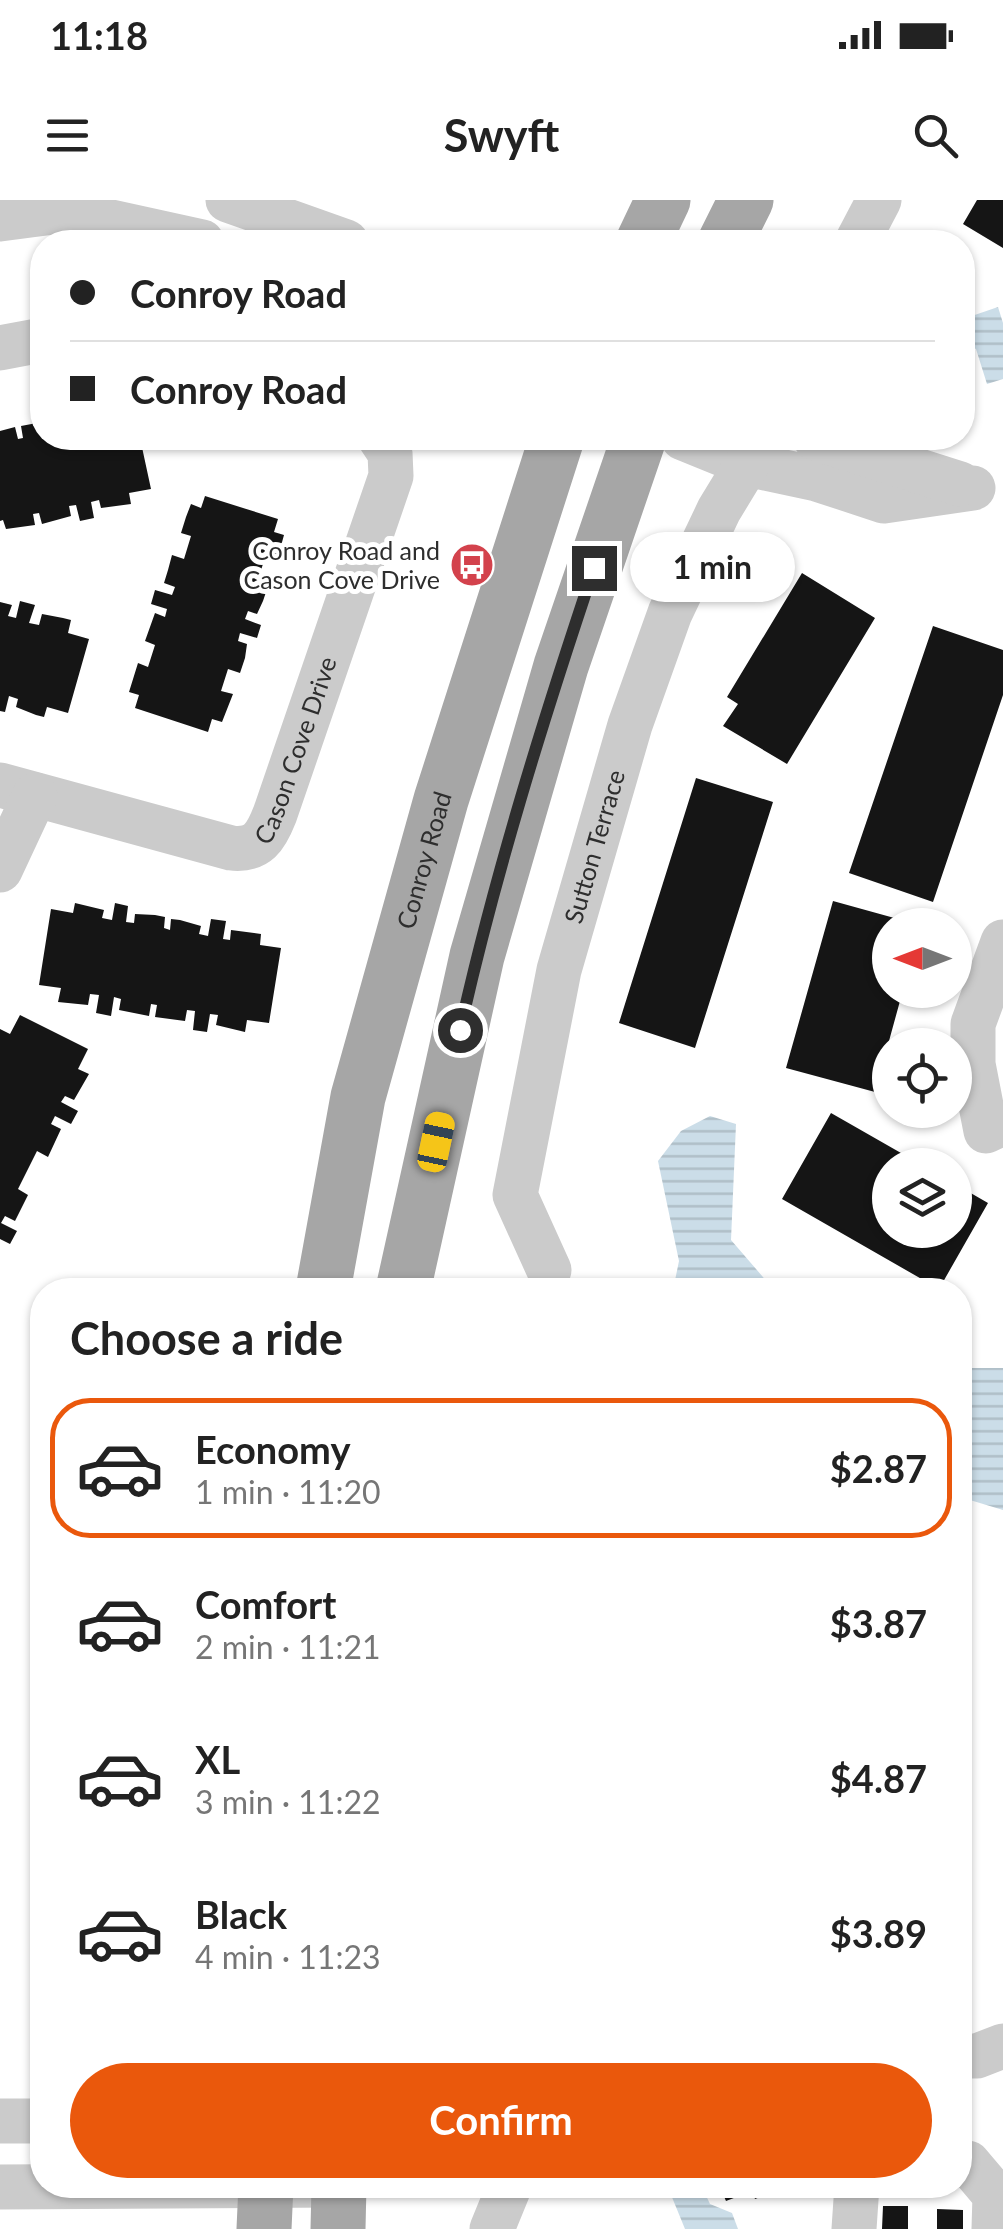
<!DOCTYPE html>
<meta charset="utf-8">
<style>
body{margin:0;font-family:Lato,sans-serif;background:#f2f2f2;color:#222;height:100vh;display:flex;flex-direction:column;font-size:38px;white-space:nowrap}
*{box-sizing:border-box;margin:0}
p{font-size:32px;color:#767676}
.icon{flex:none;width:55px;height:55px;fill:none;stroke:currentColor;stroke-width:2;stroke-linecap:round;stroke-linejoin:round}
.map{position:relative;flex:1;overflow:hidden}
.panel{position:absolute;left:30px;top:1078px;width:942px;height:920px;display:flex;flex-direction:column;background:#fff;border-radius:40px;box-shadow:0 2px 8px #0004}
.panel>*{flex:none}
.top-card{position:absolute;left:30px;top:30px;width:945px;height:220px;border-radius:40px;box-shadow:0 2px 8px #0004;display:grid;align-content:center;height:220px;padding:0 40px;background:#fff}
.needle{width:65px;rotate:270deg}
.controls{position:absolute;left:872px;top:708px;display:grid;gap:20px}
.controls a{display:grid;place-items:center;width:100px;height:100px;border-radius:50%;background:#fff;box-shadow:0 2px 8px #0004;font-size:50px}
.end{position:absolute;width:45px;height:45px;margin:-22px;border:12px solid #2e2e2e;background:#fff;box-shadow:0 0 0 5px #fff}
.from{border-radius:50%}
.bubble{position:absolute;height:70px;border-radius:35px;background:#fff;box-shadow:0 2px 8px #0004;font-size:32px;font-weight:700;line-height:70px;text-align:center}
.car{position:absolute;width:30px;height:60px;margin:-30px -15px;border-radius:12px;box-shadow:0 0 8px 2px #0007;background:linear-gradient(#f5c518 24%,#345 0 40%,#f5c518 0 76%,#345 0 86%,#f5c518 0)}
.top-card b{display:flex;align-items:center;gap:35px;height:95px;font-size:38px}
.top-card b+b{border-top:2px solid #e0e0e0}
.top-card i{width:25px;height:25px;background:#222}
ul{padding:0;list-style:none}
li{display:flex;align-items:center;gap:30px;height:140px;margin:0 20px 15px;padding:0 20px;border:5px solid transparent;border-radius:40px}
li div{flex:1}
li b{display:block;font-size:38px}
li em{font-style:normal;font-weight:700}
li.on{border-color:#ea580c}
li>.icon{width:90px;height:90px;stroke-width:1.5}
h2{padding:0 40px;font-size:45px;line-height:120px}
.button{display:flex;gap:20px;margin-top:auto;padding:20px 40px}
.button a{flex:1;height:115px;border-radius:60px;background:#ea580c;color:#fff;font-size:40px;font-weight:700;line-height:115px;text-align:center}
.status{display:flex;justify-content:space-between;align-items:center;height:70px;padding:0 50px;background:#fff;direction:ltr}
.status svg{height:28px;fill:currentColor}
header{display:flex;justify-content:space-between;align-items:center;height:130px;padding:0 40px;background:#fff;font-size:45px;font-weight:700}
.map>svg:first-child{display:block}
.water{fill:url(#water-rules)}
.building{fill:#151515}
.lines{fill:none;stroke-linecap:round;stroke-linejoin:round}
.minor{stroke:#cbcbcb;stroke-width:45}
.major{stroke:#a6a6a6;stroke-width:55}
.route{stroke:#2e2e2e;stroke-width:12}
.labels{text-anchor:middle;stroke-width:10;stroke-linejoin:round;paint-order:stroke}
.poi-label{font-size:25px;fill:#2e2e2e;stroke:#fff;text-anchor:end}
.street-label{font-size:25px;fill:#2e2e2e;stroke:#fff}
</style>
<div class="status"><b>11:18</b><svg viewBox="0 0 49 12"><path d="M0 12V9h3v3zM5 12V6h3v6zM10 12V3h3v9zM15 12V0h3v12zM26 1h20v11H26zM47 4h2v5h-2z"/></svg></div>
<header><svg class="icon" aria-label="menu" viewBox="0 0 24 24"><path d="M4 6h16M4 12h16M4 18h16"/></svg>Swyft<svg class="icon" aria-label="search" viewBox="0 0 24 24"><circle cx="10" cy="10" r="6"/><path d="M15 15l6 6"/></svg></header>
<div class="map">
<svg width="1003" height="2029" viewBox="0 0 1003 2029">
<defs>
<pattern id="water-rules" width="6" height="5" patternUnits="userSpaceOnUse" patternTransform="scale(2.5)"><rect width="6" height="5" fill="#cbdde8"/><path d="M0 2.5h6" fill="none" stroke="#afbec7"/></pattern>
</defs>
<rect width="100%" height="100%" fill="#fff"/>
<path class="water" d="M998,107L1003,123V179L987,184L976,149L963,143V119Z
M710,916L736,924L731,1040L769,1084L786,1090H673L679,1061L658,961L681,931Z
M960,1168H1003V1310L960,1297Z
M667,1985H701L710,2004L732,2013L738,2029H685Z"/>
<path class="building" d="M977,0H1003V48L963,24Z
M42,222V238H140L151,289L129,293L131,304L101,308L99,300L91,302L94,318L80,321L76,305L69,306L71,316L42,324L39,313L33,314L35,325L6,329L3,320L0,321V231L15,227L18,239L23,238L21,226Z
M205,296L278,319L274,332L284,335L276,364L264,361L257,382L268,386L263,401L257,414L248,411L245,419L261,425L257,438L240,433L238,441L247,444L245,458L240,473L228,469L221,491L233,494L222,522L212,519L208,532L135,508L139,495L129,492L138,463L148,467L155,445L145,441L155,413L165,417L167,409L151,404L155,390L172,395L175,387L164,383L168,370L172,355L184,359L191,336L181,333L186,317L191,304L201,308Z
M802,373L875,418L787,564L723,526L738,504L727,497Z
M20,401L35,405L29,423L39,425L42,414L63,418L71,420L68,433L89,439L68,513L47,507L44,517L36,515L16,507L18,499L9,496L5,512L0,511V402L12,405L8,416L16,418Z
M933,426L1003,450V495L933,702L849,673Z
M696,578L773,602L695,848L619,823Z
M833,701L916,724L890,725V790H903L875,892L786,868Z
M75,703L104,710L102,718L112,720L115,703L128,706L126,722L134,723L135,714L155,715L165,717L164,728L170,730L171,719L180,720L201,726L199,734L208,736L211,719L226,721L223,739L230,740L231,730L261,734L260,745L281,748L269,823L247,820L245,832L216,825L218,815L210,814L207,832L193,830L195,811L187,810L185,821L155,817L157,805L151,804L149,816L119,810L121,799L114,797L111,816L96,813L99,795L90,794L88,805L58,802L61,788L39,785L51,709L73,713Z
M20,815L88,849L78,869L89,874L74,900L65,896L61,902L78,911L71,924L55,916L51,924L61,929L48,957L37,951L18,989L28,995L15,1021L5,1016L1,1023L17,1031L10,1044L0,1039V829L10,834Z
M831,913L922,965H890V1030H955V984L988,1003L939,1089L782,999Z
M719,1985H782L783,1988L755,1999L752,1991L726,2001Z
M883,2006H908V2029H882Z
M937,2009L963,2010V2029H937Z"/>
<g class="lines">
<g class="minor">
<path d="M228,0L346,42"/>
<path d="M0,19L61,11L202,42"/>
<path d="M857,42L879,0"/>
<path d="M0,148L42,140"/>
<path d="M683,238L747,264L817,279L884,301L973,288"/>
<path d="M815,238L960,284"/>
<path id="s1" d="M0,585L231,648C258,651 266,637 275,614L391,276L390,253L380,238"/>
<path d="M0,670L35,595"/>
<path d="M1003,742L973,824V864L986,931L1003,923"/>
<path id="s2" d="M549,1070L515,995L559,770L630,525L670,413L719,310L747,264L756,238"/>
<path d="M960,1856H977L1003,1846"/>
<path d="M0,1921H42"/>
<path d="M960,1962L968,1963L995,1995L994,2029"/>
<path d="M0,1987L343,1985"/>
<path d="M492,2029L510,1985"/>
<path d="M854,2029L857,1985"/>
</g>
<g class="major">
<path d="M643,42L663,0"/>
<path d="M725,42L746,0"/>
<path id="s3" d="M323,1090L358,897L441,600L557,238"/>
<path d="M403,1090L477,756L561,466L639,238"/>
<path d="M264,2029L266,1985"/>
<path d="M338,2029L339,1985"/>
</g>
</g>
<g class="lines">
<path class="route" d="M460,830C495,674 543,520 594,368"/>
</g>
<defs>
<symbol id="bus-disc" viewBox="-11 -11 22 22"><circle r="9.5" fill="#d3424c" stroke="#fff"/><path d="M-5-6H5V4H4V6H2V4H-2V6H-4V4H-5ZM-3.5-4V0h7V-4ZM-3.5 1.2v1.5H-2V1.2ZM2 1.2v1.5H3.5V1.2Z" fill="#fff"/></symbol>
</defs>
<g fill-rule="evenodd">
<use href="#bus-disc" x="447" y="340" width="50" height="50"/>
</g>
<g class="labels">
<g class="poi-label">
<text x="440" y="360">Conroy Road and<tspan x="440" dy="29">Cason Cove Drive</tspan></text>
</g>
<g class="street-label">
<text dy="9" stroke="none"><textPath href="#s1" startOffset="368">Cason Cove Drive</textPath></text>
<text dy="9" stroke="none"><textPath href="#s2" startOffset="440">Sutton Terrace</textPath></text>
<text dy="9" stroke="none"><textPath href="#s3" startOffset="442">Conroy Road</textPath></text>
</g>
</g>
</svg>
<div class="controls">
<a><svg class="needle" viewBox="-14 -14 28 28"><path d="M0-13l5 13h-10z" fill="#e53935"/><path d="M0 13l5-13h-10z" fill="#767676"/></svg></a>
<a><svg class="icon" aria-label="locate" viewBox="0 0 24 24"><circle cx="12" cy="12" r="6"/><path d="M12 2v4M12 18v4M2 12h4M18 12h4"/></svg></a>
<a><svg class="icon" aria-label="layers" viewBox="0 0 24 24"><path d="M12 4l9 5-9 5-9-5zM3 14l9 5 9-5"/></svg></a>
</div>
<i class="end from" style="left:460px;top:830px"></i>
<i class="end" style="left:594px;top:368px"></i>
<div class="bubble" style="left:630px;top:332px;width:165px">1 min</div>
<i class="car" style="left:436px;top:942px;rotate:12deg"></i>
<div class="top-card">
<b><i class="from"></i>Conroy Road</b>
<b><i></i>Conroy Road</b>
</div>
<section class="panel">
<h2>Choose a ride</h2>
<ul>
<li class="on"><svg class="icon" aria-label="car" viewBox="0 0 24 24"><path d="M5 17H2v-5l4-1 3-4h7l3 4 3 1v5h-3M9 17h6M6 11h13"/><circle cx="7" cy="17" r="2"/><circle cx="17" cy="17" r="2"/></svg><div><b>Economy</b><p>1 min · 11:20</p></div><em>$2.87</em></li>
<li><svg class="icon" aria-label="car" viewBox="0 0 24 24"><path d="M5 17H2v-5l4-1 3-4h7l3 4 3 1v5h-3M9 17h6M6 11h13"/><circle cx="7" cy="17" r="2"/><circle cx="17" cy="17" r="2"/></svg><div><b>Comfort</b><p>2 min · 11:21</p></div><em>$3.87</em></li>
<li><svg class="icon" aria-label="car" viewBox="0 0 24 24"><path d="M5 17H2v-5l4-1 3-4h7l3 4 3 1v5h-3M9 17h6M6 11h13"/><circle cx="7" cy="17" r="2"/><circle cx="17" cy="17" r="2"/></svg><div><b>XL</b><p>3 min · 11:22</p></div><em>$4.87</em></li>
<li><svg class="icon" aria-label="car" viewBox="0 0 24 24"><path d="M5 17H2v-5l4-1 3-4h7l3 4 3 1v5h-3M9 17h6M6 11h13"/><circle cx="7" cy="17" r="2"/><circle cx="17" cy="17" r="2"/></svg><div><b>Black</b><p>4 min · 11:23</p></div><em>$3.89</em></li>
</ul>
<div class="button"><a>Confirm</a></div>
</section>
</div>
